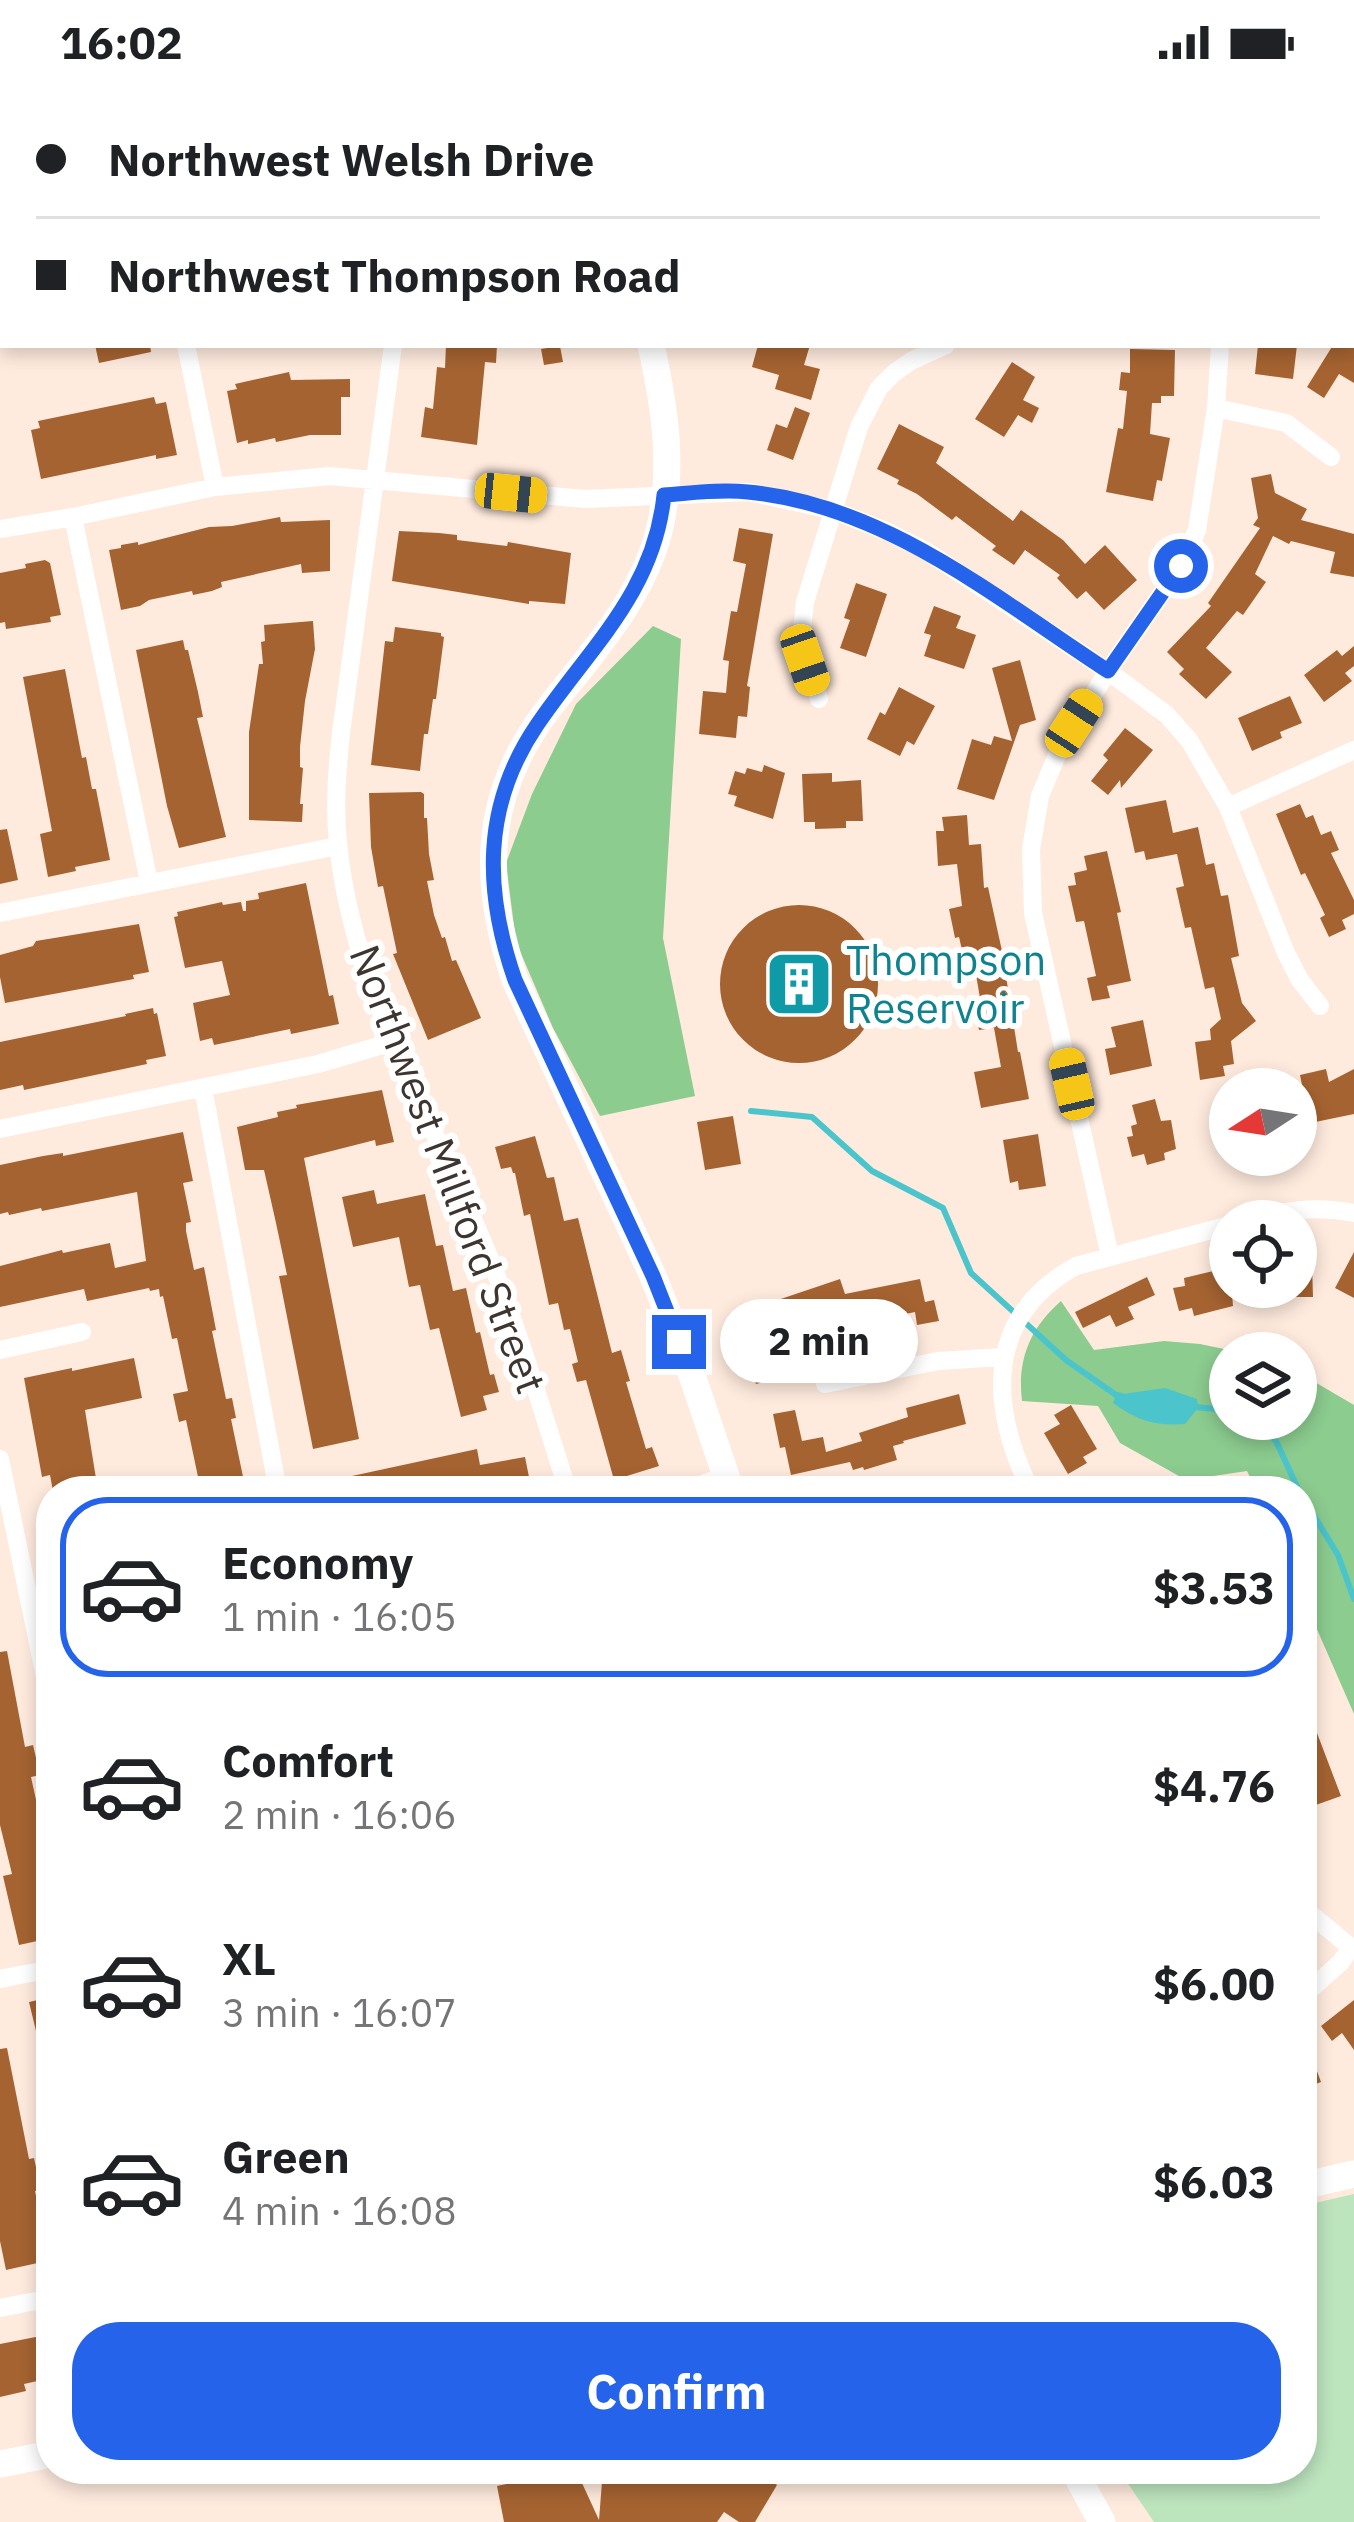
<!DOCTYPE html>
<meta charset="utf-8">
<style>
body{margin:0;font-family:"IBM Plex Sans",sans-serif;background:#f6f6f6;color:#202124;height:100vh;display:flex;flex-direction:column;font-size:45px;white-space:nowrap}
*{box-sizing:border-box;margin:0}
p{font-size:39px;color:#757577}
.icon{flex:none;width:66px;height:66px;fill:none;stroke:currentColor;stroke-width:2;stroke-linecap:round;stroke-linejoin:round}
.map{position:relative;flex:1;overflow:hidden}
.details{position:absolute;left:36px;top:1392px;width:1281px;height:1008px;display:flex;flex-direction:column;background:#fff;border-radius:48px;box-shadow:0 6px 18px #0003}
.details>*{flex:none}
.guide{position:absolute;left:0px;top:0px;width:1356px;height:264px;box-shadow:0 6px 18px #0003;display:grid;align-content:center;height:264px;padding:0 36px;background:#fff}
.needle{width:78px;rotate:258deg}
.fabs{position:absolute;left:1209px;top:984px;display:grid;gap:24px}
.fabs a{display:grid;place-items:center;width:108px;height:108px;border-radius:50%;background:#fff;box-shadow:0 6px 18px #0003;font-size:60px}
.end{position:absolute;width:54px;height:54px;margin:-27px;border:15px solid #2563eb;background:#fff;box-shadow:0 0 0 6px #fff}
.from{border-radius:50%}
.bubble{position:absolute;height:84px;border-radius:42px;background:#fff;box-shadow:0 6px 18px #0003;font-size:39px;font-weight:700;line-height:84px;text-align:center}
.car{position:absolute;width:36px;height:72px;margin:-36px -18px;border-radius:15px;box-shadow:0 0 9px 3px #0007;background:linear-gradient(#f5c518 24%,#345 0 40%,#f5c518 0 76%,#345 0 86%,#f5c518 0)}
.guide b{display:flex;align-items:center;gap:42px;height:114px;font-size:45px}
.guide b+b{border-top:3px solid #e0e0e0}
.guide i{width:30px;height:30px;background:#202124}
ul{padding:21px 0 0;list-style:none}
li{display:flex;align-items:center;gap:36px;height:180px;margin:0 24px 18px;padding:0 12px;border:6px solid transparent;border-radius:48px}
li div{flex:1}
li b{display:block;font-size:45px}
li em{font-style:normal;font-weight:700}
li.active{border-color:#2563eb}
li>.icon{width:108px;height:108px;stroke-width:1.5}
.button{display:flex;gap:24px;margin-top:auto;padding:24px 36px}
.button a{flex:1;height:138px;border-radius:48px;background:#2563eb;color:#fff;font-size:48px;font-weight:700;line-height:138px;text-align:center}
.status{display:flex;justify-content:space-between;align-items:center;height:84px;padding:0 60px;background:#fff;direction:ltr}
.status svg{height:33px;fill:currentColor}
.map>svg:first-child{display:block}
.green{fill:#bce4bd}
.forest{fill:#8ccc8f}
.water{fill:#4bc5cb}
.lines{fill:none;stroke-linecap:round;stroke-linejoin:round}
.stream{stroke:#4bc5cb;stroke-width:6}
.building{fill:#a56331}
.street{stroke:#fff;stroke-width:18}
.secondary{stroke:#fff;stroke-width:27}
.route{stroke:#2563eb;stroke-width:15}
.labels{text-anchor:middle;stroke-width:12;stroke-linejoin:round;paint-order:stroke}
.culture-label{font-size:42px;fill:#0d838f;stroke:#fff;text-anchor:start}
.street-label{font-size:42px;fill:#3d3530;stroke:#fff}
</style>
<div class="status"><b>16:02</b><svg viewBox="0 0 49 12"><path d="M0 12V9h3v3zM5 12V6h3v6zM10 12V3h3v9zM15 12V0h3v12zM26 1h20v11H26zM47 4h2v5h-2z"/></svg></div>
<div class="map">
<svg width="1354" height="2438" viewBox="0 0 1354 2438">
<rect width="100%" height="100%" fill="#ffebde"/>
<path class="green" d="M1354,2110V2438H1154L1118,2385H1302V2122Z"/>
<path class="forest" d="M653,542L681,555L663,854L695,1012L600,1032L553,944L516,858L506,779L532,710L576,620Z
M1061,1217L1094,1266L1164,1257L1200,1260L1243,1269H1230V1335H1296V1287L1354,1321V1630L1302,1511V1407H1257L1247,1387L1186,1396L1120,1359L1098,1322L1022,1317C1017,1276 1030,1244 1061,1217Z"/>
<path class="water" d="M1165,1304L1197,1315L1198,1324L1185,1340C1155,1342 1138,1337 1113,1319L1116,1311Z"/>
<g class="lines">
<path class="stream" d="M751,1027L812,1033L872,1087L943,1124L971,1189L1066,1276L1116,1311L1122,1312
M1194,1323L1230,1326
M1254,1335L1276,1357L1299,1407
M1302,1412L1338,1471L1354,1515"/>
</g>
<path class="building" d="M95,261H150L151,268L99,279Z
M446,261H497L496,279L485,278L477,361L421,353L425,323L433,325L437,283L445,284Z
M758,261H810L804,281L820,285L811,316L775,305L779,291L752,283Z
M1258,261H1297L1293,295L1255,290Z
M1333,261H1354V299L1339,290L1324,314L1307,303Z
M560,262L563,278L544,281L541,265Z
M1130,265L1175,266L1174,312H1161V319H1152L1150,350L1170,354L1162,397L1157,396L1153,417L1106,408L1118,344L1123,345L1127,307L1119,306L1121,288L1130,289Z
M1012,278L1035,293L1023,316L1039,324L1032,339L1018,331L1004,353L975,335Z
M289,288L291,296L350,295V313H341V351H310L276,358L275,354L248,360V356L237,359L227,307L237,305L235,300Z
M154,313L156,320L166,318L177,371L156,375V371L41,395L31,346L40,344L38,337Z
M795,323L810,329L793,376L767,366L776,340L787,344Z
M899,340L944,363L936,379L1013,437L1021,426L1063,456L1085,480L1105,461L1137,496L1104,526L1086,507L1077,515L1057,494L1060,491L1025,466L1014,481L992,466L996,462L956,432L952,436L917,410L897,400L899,396L877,385Z
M1271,390L1275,409L1307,425L1301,436L1354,450V493L1330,489L1335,468L1291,457L1289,460L1273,452L1255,490L1266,498L1243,531L1237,527L1206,564L1232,588L1206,615L1179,590L1184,585L1167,568L1211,522L1208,519L1260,444L1253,441L1258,434L1251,394Z
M280,433L281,438L330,436V487L302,489L301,480L221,498L222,503L212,507L193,511L192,507L149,516L140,522L121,526L109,466L121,464V461L138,458V461L209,443L232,442Z
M739,444L773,450L747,602L750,603L747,633L738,632L736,654L699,650L703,607L726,609L729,577L723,576L731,527L737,528L746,480L733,477Z
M399,447L439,449L457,451V456L507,462L508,458L571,469L565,520L529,517V520L392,497Z
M45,476L50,479L61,531L50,533L51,538L6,545L5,538L0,539V489L26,484L25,480Z
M856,499L887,510L866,573L840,564L850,536L844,534Z
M934,522L961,532L956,544L976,551L964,585L924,572L931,551L924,549Z
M313,537L315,565L305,617L300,663V683L303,684L300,720H303L302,738L249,736V648L259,580H263L261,558L265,557L264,541Z
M395,543L441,549V552L444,553L436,615H433L428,650H424L420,687L371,681L385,557L393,558Z
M183,556L185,566H188L198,608L203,633L197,634L226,753L179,764L167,722L136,566Z
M1354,562V582L1345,589L1352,597L1324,618L1304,591L1337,566L1342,572Z
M1020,576L1036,636L1020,641L994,716L957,705L972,655L991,661L994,652L1012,657L992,584Z
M65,585L82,674L86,673L92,705H96L110,776L75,783L76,787L48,793L40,750L52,747L23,593Z
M899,603L935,622L914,661L907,657L900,672L867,655L880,628L885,631Z
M1290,612L1302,639L1280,648L1282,654L1252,667L1238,634Z
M1125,644L1153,666L1121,704L1120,696L1108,711L1091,697L1108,676L1103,671Z
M764,681L785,689L773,735L734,722L737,712L728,710L735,687L745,690L747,684L762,688Z
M832,689V698L861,696L863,737H846V744L815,745V738H804L802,690Z
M421,708L424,710V734H427L429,770L434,796L427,797L434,831L442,854L445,853L452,877L456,876L481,934L428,956L393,870L397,869L383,802L378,803L371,763L369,709Z
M1166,716L1173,749L1198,743L1206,781L1214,779L1221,812L1228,811L1239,872L1231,874L1242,919L1256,937L1231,957L1234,980L1223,982L1225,992L1200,996L1195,958L1211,956L1210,945L1221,935L1214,903L1205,905L1191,843L1185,844L1176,804L1184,802L1177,770L1146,776L1144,767L1135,769L1125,724Z
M1300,720L1306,734L1313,731L1321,751L1331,747L1339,766L1331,769L1354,816V830L1342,836L1346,845L1329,853L1320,834L1325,831L1305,789L1301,791L1276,730Z
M967,731L969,761L981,760L984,804L988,803L1002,867L1018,968H1020L1029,1015L981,1024L974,988L1001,983L994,944L979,946L975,921L981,920L973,873L964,875L959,853L955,854L949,825L962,822L957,780L938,782L936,747H944L942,733Z
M7,745L18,796L0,800V746Z
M1107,767L1121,828L1117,829L1131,897L1107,902L1110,914L1092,917L1087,894L1096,892L1084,837L1076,838L1068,802L1076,801L1074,789L1087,786L1084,772Z
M306,799L329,912L333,911L339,940L291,950L290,945L214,961L212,954L200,957L193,919L230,911L222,877L185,884L174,833L178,832L177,828L222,818L223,821L241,818L243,827H246V817L259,815L258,809Z
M720 900a79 79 0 1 1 158 0a79 79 0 1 1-158 0Z
M139,840L149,888L133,891L134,895L5,919L0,893V871L33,862L36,857Z
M153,924L154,930L157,929L166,972L146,976L147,980L24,1006L23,1001L0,1006V958L126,932L125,930Z
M1143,936L1152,982L1110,991L1105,965L1116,963L1111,943Z
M1326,985L1329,998L1354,985V1030L1296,1042V1007L1303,1006L1300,991Z
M382,1006L394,1058L376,1062L375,1056L304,1074L359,1355L313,1365L279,1192L287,1191L276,1139L264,1086H245L237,1043L278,1033L277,1028L297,1024L296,1021Z
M1155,1015L1161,1037L1171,1036L1176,1065L1164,1069L1165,1076L1147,1081L1144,1070L1132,1073L1127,1053L1133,1052L1131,1042L1137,1040L1132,1021Z
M733,1032L741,1080L705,1086L697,1038Z
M183,1048L193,1097L183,1099L191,1138L186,1139V1147L194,1186L204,1183L216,1246L212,1247L226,1315L232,1314L236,1334L231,1335L246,1407H201L186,1336L179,1338L173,1310L188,1307L177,1254L172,1255L163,1212L160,1213L159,1205L150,1207L149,1204L87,1217L84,1205L0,1223V1182L62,1166L63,1169L110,1159L115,1184L146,1177L137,1108L42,1127L41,1124L9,1131L8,1128L0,1130V1081L43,1072L63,1069V1072Z
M1038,1050L1046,1102L1019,1106L1018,1097L1010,1099L1003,1056Z
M535,1052L547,1094L554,1093L564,1137L578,1134L612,1269L621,1266L630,1297L626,1298L646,1365L652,1363L659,1382L614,1396L586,1296L577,1298L572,1280L578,1278L570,1245L564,1246L558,1219L549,1221L530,1130L524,1132L515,1089H513L511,1083L501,1085L495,1063Z
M374,1106L377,1120L425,1110L436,1162L443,1161L453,1207L466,1204L476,1249L480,1248L490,1291L494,1290L499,1308L483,1312L487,1326L461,1333L439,1244L430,1246L420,1201L409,1203L399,1153L353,1163L342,1113Z
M1354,1168V1214L1335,1204Z
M1296,1180H1312L1313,1213H1296Z
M1230,1183L1233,1222L1194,1232L1192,1224L1179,1227L1173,1204L1185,1202L1184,1194Z
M1147,1193L1155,1211L1128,1223L1134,1235L1116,1243L1110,1231L1083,1244L1075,1228Z
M840,1195L845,1210L920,1195L925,1218L934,1216L939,1237L917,1241L915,1228L877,1236L876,1229L841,1241L836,1226L788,1243L790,1249L777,1253L779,1260L762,1265L771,1296L756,1300L737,1238L768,1229L766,1220Z
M134,1274L142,1314L85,1326L98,1407H53L50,1391L42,1393L24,1294L72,1284V1287Z
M959,1310L966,1340L903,1357L904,1359L893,1362L897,1376L864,1386L863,1383L853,1386L850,1378L791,1391L785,1363L780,1364L773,1330L795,1326L802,1357L823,1353L826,1368L862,1357L859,1349L908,1333L906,1324Z
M1071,1321L1097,1365L1083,1373L1087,1379L1068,1390L1044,1349L1060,1340L1054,1331Z
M477,1365L480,1381L525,1373L530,1398L520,1400L521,1407H501L500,1397L467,1403L468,1407H356L352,1392Z
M7,1567L25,1663L33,1661L40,1691L31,1693L51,1784V1854L19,1861L3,1792L12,1790L0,1741V1568Z
M1317,1649L1341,1712L1313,1722L1303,1694L1310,1692L1302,1669V1654Z
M51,1913V1979L44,1980L29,1918Z
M1354,1916V1966L1342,1949L1332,1957L1321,1942Z
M1304,1952L1321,1998L1302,2005V1953Z
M7,1964L29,2075L34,2074L41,2106L35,2107L44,2151L51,2149V2176L6,2186L0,2157V1965Z
M51,2250V2294L24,2300L26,2307L0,2313V2260Z
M603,2385H753L777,2401L755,2438H739L724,2428L717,2438H504L497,2402L576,2386L599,2436Z"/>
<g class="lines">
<path class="street" d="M132,0V3
M358,0L359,3
M1198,3L1199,0
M186,261L215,403
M393,261L341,649C337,686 334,723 338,759C353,911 437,1041 492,1180C521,1254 544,1332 568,1407
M1216,324L1286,339L1331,373
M73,433L149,798
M0,445L73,433L215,403L329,392L585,415L749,408L832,426L886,447L926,467L1108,587L1167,631L1189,656L1228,723L1286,869L1300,896L1320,922
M819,615L801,558L805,518L859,343L879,304L894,289L911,277L946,261
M1228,723L1354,666
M0,829L338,762
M203,1004L278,1407
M0,1045L318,980L392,958
M1245,1137C1285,1127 1313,1121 1354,1129
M1110,1172L1033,829L1031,765L1040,712L1060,664L1108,587L1181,482L1197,446L1216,324L1220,261
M0,1266L82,1248
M825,1300L938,1277L1002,1273
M0,1375L51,1622
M681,1407L726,1392
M1031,1407C989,1322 984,1233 1076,1182L1230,1141
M1302,1823L1354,1866
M0,1895L51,1885
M1302,1913L1341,1878L1351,1863
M0,2224L51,2214"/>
<path class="secondary" d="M589,0V3
M651,261C665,324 675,387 658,451C640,516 593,568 552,620C483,707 481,795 515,896L653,1192L692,1291L731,1407
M1302,2102L1354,2090
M0,2380L51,2370
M1073,2385L1102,2438"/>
</g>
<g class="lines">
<path class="route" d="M679,1258L653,1192L515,896C484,807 482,722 537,641C589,564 654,509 664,411C692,409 720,405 748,408C885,421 996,514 1108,587L1181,482"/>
</g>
<defs>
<symbol id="building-square" viewBox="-11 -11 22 22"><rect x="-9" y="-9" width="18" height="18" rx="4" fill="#0f9aa8" stroke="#fff"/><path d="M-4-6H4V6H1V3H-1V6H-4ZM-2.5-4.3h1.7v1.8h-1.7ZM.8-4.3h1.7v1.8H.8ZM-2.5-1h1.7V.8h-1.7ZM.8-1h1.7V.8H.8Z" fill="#fff"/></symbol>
</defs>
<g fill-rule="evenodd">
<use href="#building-square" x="761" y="862" width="76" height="76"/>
</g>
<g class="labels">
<g class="culture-label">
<text x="846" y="891">Thompson<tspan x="846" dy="48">Reservoir</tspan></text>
</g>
<g class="street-label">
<text transform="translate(448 1085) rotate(69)" y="15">Northwest Millford Street</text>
</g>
</g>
</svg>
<div class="fabs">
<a><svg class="needle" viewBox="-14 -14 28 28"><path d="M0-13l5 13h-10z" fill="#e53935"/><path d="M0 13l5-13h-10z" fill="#757577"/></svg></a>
<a><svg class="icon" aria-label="locate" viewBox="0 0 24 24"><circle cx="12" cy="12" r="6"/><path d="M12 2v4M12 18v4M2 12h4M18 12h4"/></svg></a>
<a><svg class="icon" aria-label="layers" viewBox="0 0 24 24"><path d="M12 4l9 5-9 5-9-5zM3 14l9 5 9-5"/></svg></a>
</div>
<i class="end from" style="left:1181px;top:482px"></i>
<i class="end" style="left:679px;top:1258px"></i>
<div class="bubble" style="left:720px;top:1215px;width:198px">2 min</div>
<i class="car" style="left:511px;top:409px;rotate:96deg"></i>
<i class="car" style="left:805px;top:576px;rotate:161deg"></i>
<i class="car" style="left:1074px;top:639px;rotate:33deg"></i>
<i class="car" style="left:1072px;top:1000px;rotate:347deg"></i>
<div class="guide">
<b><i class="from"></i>Northwest Welsh Drive</b>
<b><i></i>Northwest Thompson Road</b>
</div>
<section class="details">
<ul>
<li class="active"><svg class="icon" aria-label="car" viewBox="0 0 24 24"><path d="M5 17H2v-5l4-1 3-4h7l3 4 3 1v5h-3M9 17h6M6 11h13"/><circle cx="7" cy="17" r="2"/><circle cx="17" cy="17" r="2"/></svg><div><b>Economy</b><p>1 min · 16:05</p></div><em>$3.53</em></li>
<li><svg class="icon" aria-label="car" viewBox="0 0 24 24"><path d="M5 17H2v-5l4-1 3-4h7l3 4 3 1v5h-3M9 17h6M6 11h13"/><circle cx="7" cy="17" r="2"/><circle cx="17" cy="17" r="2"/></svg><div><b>Comfort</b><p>2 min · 16:06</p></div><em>$4.76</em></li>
<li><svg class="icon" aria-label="car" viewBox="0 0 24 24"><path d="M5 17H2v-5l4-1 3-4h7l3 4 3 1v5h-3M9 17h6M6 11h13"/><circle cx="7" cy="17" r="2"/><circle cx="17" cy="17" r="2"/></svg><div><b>XL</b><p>3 min · 16:07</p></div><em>$6.00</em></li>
<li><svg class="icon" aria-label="car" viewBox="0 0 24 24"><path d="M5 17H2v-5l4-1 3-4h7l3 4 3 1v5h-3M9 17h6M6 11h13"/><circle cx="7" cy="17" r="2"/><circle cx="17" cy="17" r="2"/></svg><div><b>Green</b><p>4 min · 16:08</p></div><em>$6.03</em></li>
</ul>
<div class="button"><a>Confirm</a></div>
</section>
</div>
